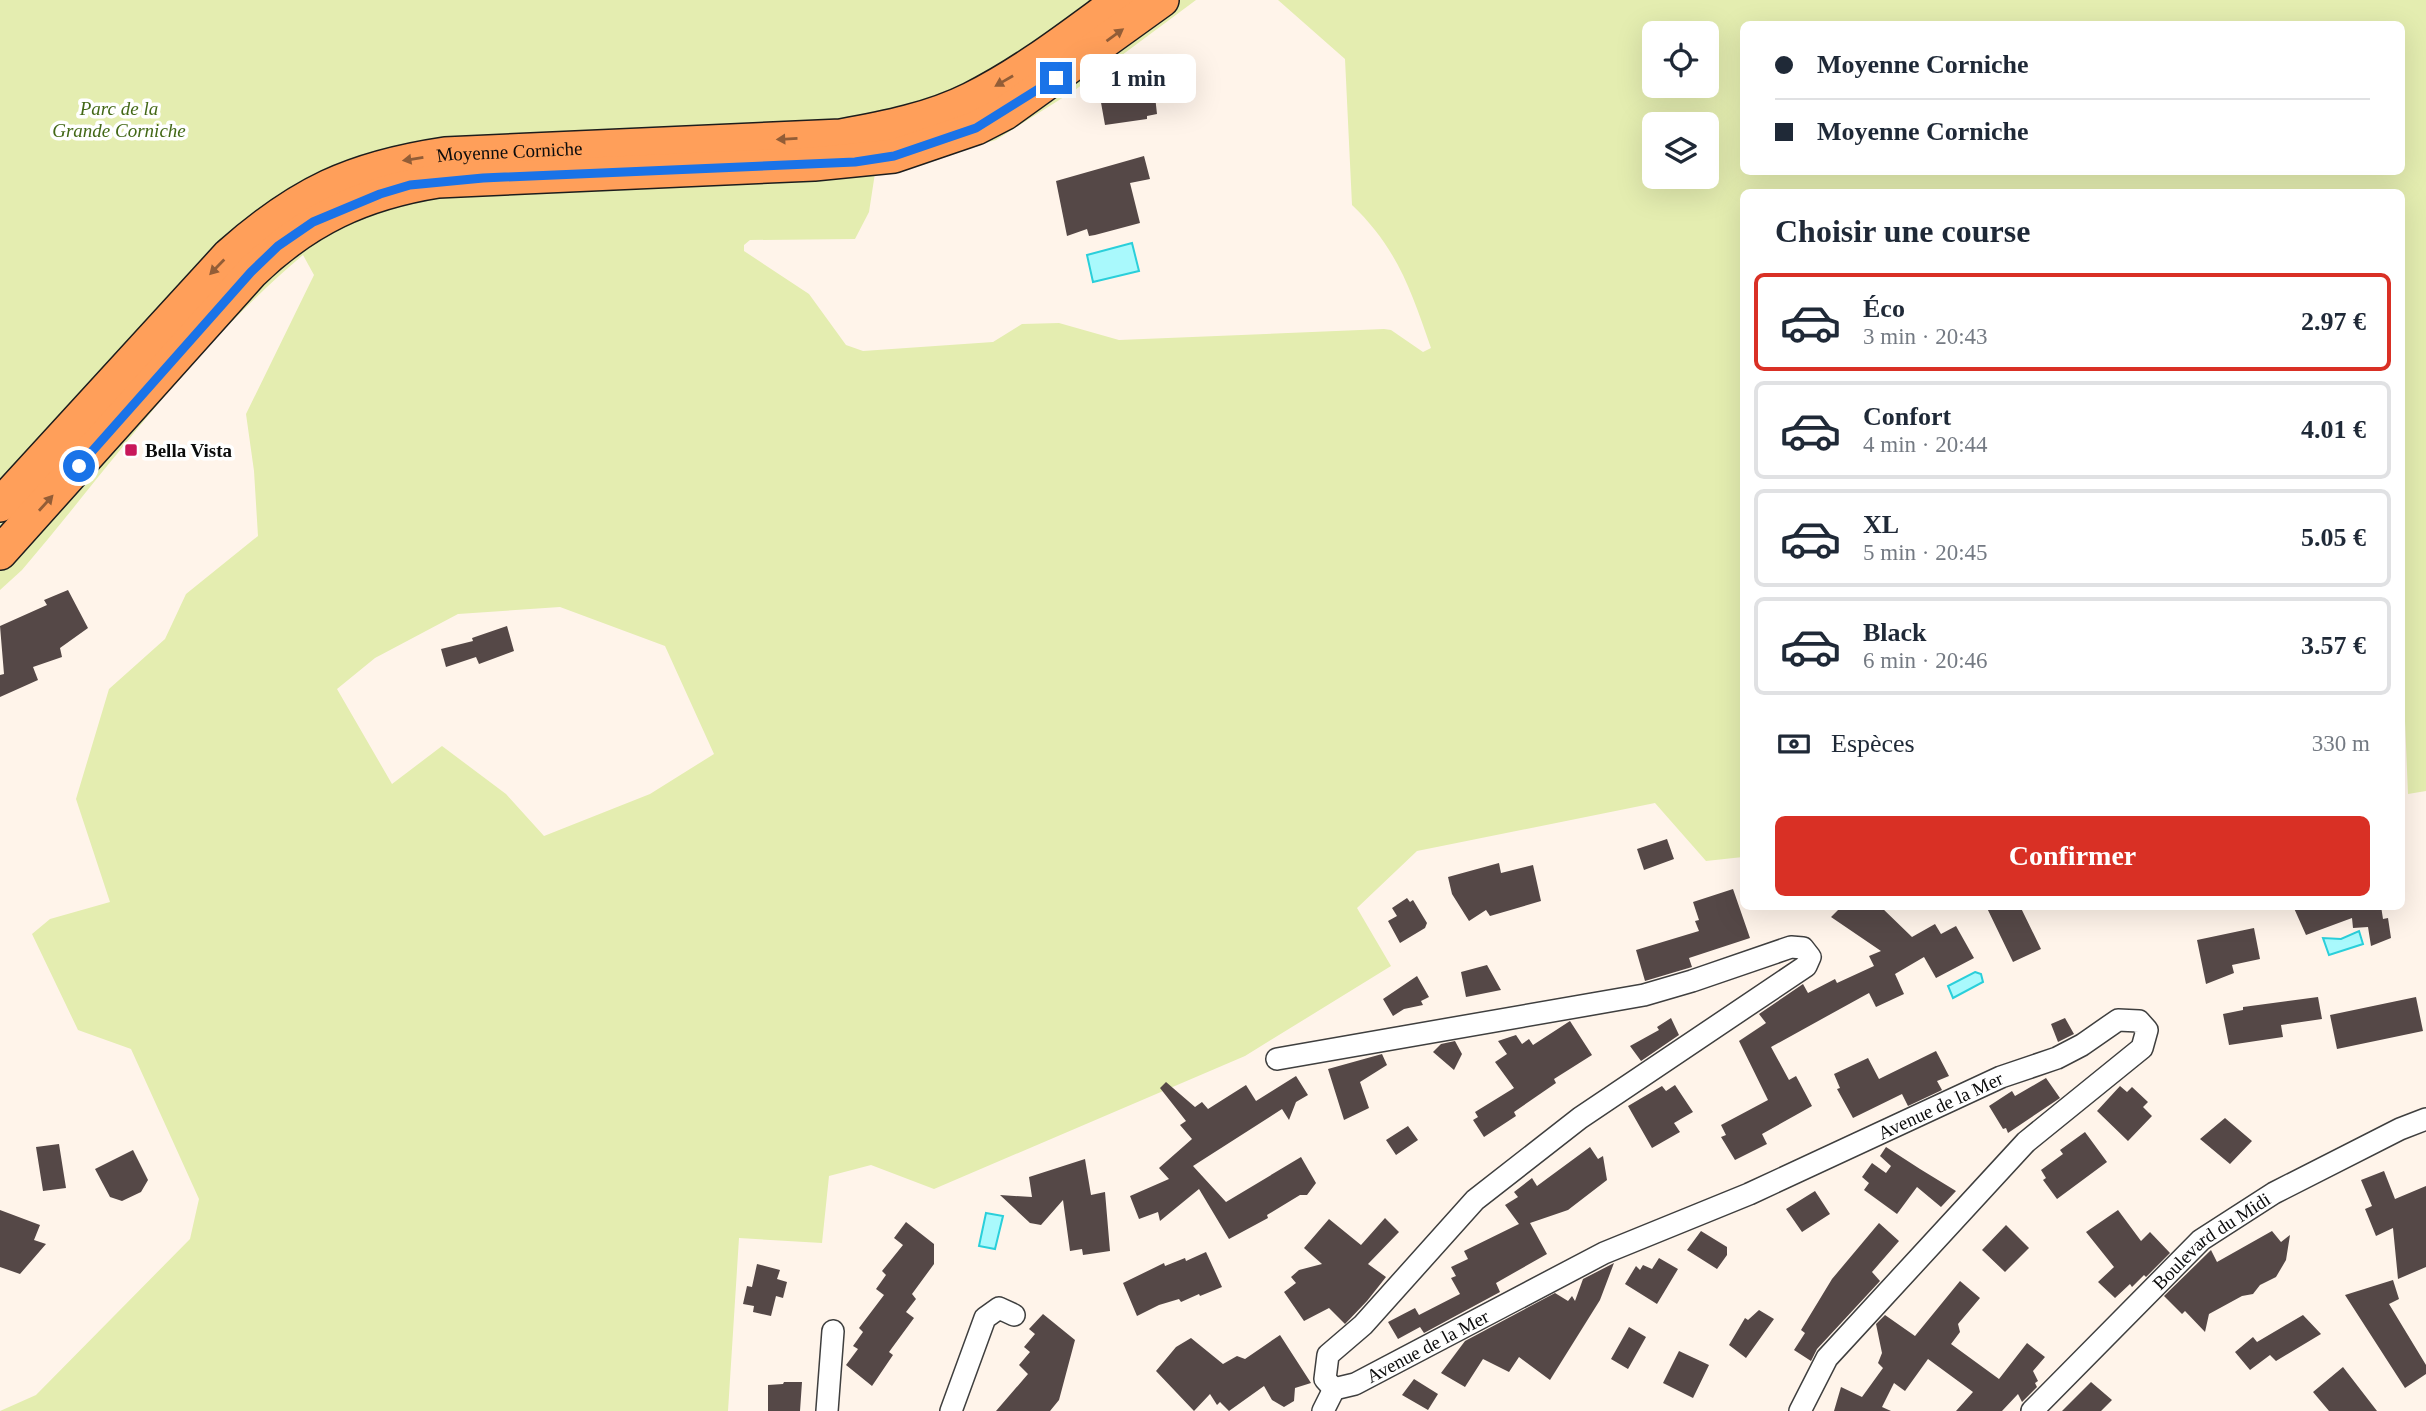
<!DOCTYPE html>
<html lang="fr">
<meta charset="utf-8">
<style>
body{margin:0;font-family:Georgia,serif;background:#f6f6f7;color:#1f2937;height:100vh;display:flex;flex-direction:column;font-size:26px;white-space:nowrap}
*{box-sizing:border-box;margin:0}
p{font-size:23px;color:#747a83}
.icon{flex:none;width:38px;height:38px;fill:none;stroke:currentColor;stroke-width:2;stroke-linecap:round;stroke-linejoin:round}
.map{position:relative;flex:1;overflow:hidden}
.sheet{position:absolute;left:1740px;top:189px;width:665px;height:721px;display:flex;flex-direction:column;background:#fff;border-radius:10px;box-shadow:0 7px 28px #0002}
.sheet>*{flex:none}
.top-card{position:absolute;left:1740px;top:21px;width:665px;height:154px;border-radius:10px;box-shadow:0 7px 28px #0002;display:grid;align-content:center;height:154px;padding:0 35px;background:#fff}
.buttons{position:absolute;left:1642px;top:21px;display:grid;gap:14px}
.buttons a{display:grid;place-items:center;width:77px;height:77px;border-radius:10px;background:#fff;box-shadow:0 7px 28px #0002;font-size:35px}
.end{position:absolute;width:32px;height:32px;margin:-16px;border:9px solid #1a73e8;background:#fff;box-shadow:0 0 0 4px #fff}
.from{border-radius:50%}
.bubble{position:absolute;height:49px;border-radius:10px;background:#fff;box-shadow:0 7px 28px #0002;font-size:23px;font-weight:700;line-height:49px;text-align:center}
.top-card b{display:flex;align-items:center;gap:24px;height:66px;font-size:26px}
.top-card b+b{border-top:2px solid #e0e1e3}
.top-card i{width:18px;height:18px;background:#1f2937}
ul{padding:0;list-style:none}
li{display:flex;align-items:center;gap:21px;height:98px;margin:0 14px 10px;padding:0 21px;border:4px solid #e0e1e3;border-radius:10px}
li div{flex:1}
li b{display:block;font-size:26px}
li em{font-style:normal;font-weight:700}
li.on{border-color:#d93025}
li>.icon{width:63px;height:63px;stroke-width:1.5}
h2{padding:0 35px;font-size:32px;line-height:84px}
.pay{display:flex;align-items:center;gap:18px;height:77px;padding:0 35px;font-size:26px}
.pay p{margin-inline-start:auto}
.button{display:flex;gap:14px;margin-top:auto;padding:14px 35px}
.button a{flex:1;height:80px;border-radius:10px;background:#d93025;color:#fff;font-size:28px;font-weight:700;line-height:80px;text-align:center}
.map>svg:first-child{display:block}
.green{fill:#e4edb0;fill-rule:evenodd}
.water{fill:#a9f9fc;stroke:#2acfda;stroke-width:2}
.building{fill:#554847}
.lines{fill:none;stroke-linecap:round;stroke-linejoin:round}
.street-casing{stroke:#3f3f3f;stroke-width:24}
.primary-casing{stroke:#1d1d1d;stroke-width:36}
.street{stroke:#fff;stroke-width:21}
.primary{stroke:#ff9f5a;stroke-width:33}
.oneway{fill:#925d37}
.route{stroke:#1a73e8;stroke-width:9}
.poi-dot{fill:#c8185b;stroke:#fff;stroke-width:2.5}
.labels{text-anchor:middle;stroke-width:7;stroke-linejoin:round;paint-order:stroke}
.park-label{font-size:19px;font-style:italic;fill:#436817;stroke:#fff}
.street-label{font-size:19px;fill:#0c0c0c;stroke:#fff}
.poi-label{font-size:19px;font-weight:bold;fill:#0c0c0c;stroke:#fff;text-anchor:start}
</style>
<div class="map">
<svg width="2426" height="1411" viewBox="0 0 2426 1411">
<rect width="100%" height="100%" fill="#fff4ea"/>
<path class="green" d="M0,0H1196L1075,90L996,140L875,173L869,212L855,239L750,240L744,245V251L809,294L846,345L863,351L993,342L1022,324L1059,323L1119,340L1384,329L1391,330L1423,352L1431,348C1411,290 1397,248 1352,205L1345,59L1278,0H2426V791L2408,794L2405,721H2401V192H1743V857L1706,861L1655,803L1417,851L1357,908L1391,966L1245,1056L934,1189L871,1165L829,1176L822,1243L739,1238L728,1411H0L36,1395L190,1239L199,1199L131,1049L78,1030L32,934L50,919L110,902L76,799L109,689L165,639L186,594L258,536L254,471L246,414L314,275L303,255C195,346 113,463 22,570L0,590ZM1743,24H2401V172H1743ZM1654,33H1706V86H1654ZM1654,124H1706V177H1654ZM560,607L665,646L714,754L650,794L544,836L506,794L442,746L392,784L337,689L375,658L458,614Z"/>
<path class="water" d="M1132,243L1139,271L1093,282L1087,255Z
M2359,931L2363,944L2329,955L2323,938L2341,939Z
M1975,972L1981,974L1983,982L1953,998L1948,986Z
M986,1213L1003,1216L995,1249L979,1246Z"/>
<path class="building" d="M1143,90L1144,97L1155,96L1157,114L1147,116V119L1105,125L1100,97Z
M1144,156L1150,179L1130,183L1140,223L1095,235L1089,236L1087,229L1067,236L1056,181Z
M68,590L88,628L60,648L62,657L33,667L38,680L0,697V675L4,674L0,626L47,605L44,600Z
M507,626L514,651L479,664L476,657L446,667L441,649L473,641L472,638Z
M1667,839L1674,859L1644,870L1637,849Z
M1499,863L1501,873L1533,865L1541,901L1490,916L1486,910L1469,921L1452,894L1448,877Z
M1733,889L1750,938L1689,958L1692,967L1645,981L1636,950L1699,931L1695,921L1699,920L1693,902Z
M1407,898L1410,902L1413,900L1427,923L1425,928L1400,943L1388,921L1397,916L1392,908Z
M1842,906H1880L1912,937L1935,924L1941,934L1956,926L1974,958L1936,978L1924,957L1895,974L1904,994L1876,1007L1869,993L1771,1047L1789,1080L1796,1076L1812,1106L1762,1134L1767,1144L1735,1160L1721,1137L1726,1135L1721,1125L1768,1100L1739,1041L1766,1023L1759,1014L1803,984L1808,993L1835,979L1837,983L1874,966L1869,956L1881,951L1831,917Z
M1986,906H2020L2041,949L2013,962Z
M2293,906H2381L2383,919L2388,918L2391,938L2371,946L2368,927L2353,928L2352,918L2306,935Z
M2254,928L2260,959L2232,965L2234,973L2206,984L2197,940Z
M1487,965L1501,990L1466,997L1461,972Z
M1417,976L1429,997L1421,1001L1423,1005L1404,1009L1393,1016L1383,999Z
M2318,997L2322,1019L2281,1025L2283,1037L2229,1045L2223,1014L2243,1010V1007Z
M2416,997L2423,1031L2337,1049L2330,1015Z
M1671,1018L1679,1035L1641,1061L1630,1046L1659,1030L1657,1027Z
M2065,1018L2074,1034L2058,1042L2051,1024Z
M1570,1021L1592,1055L1554,1079L1556,1083L1514,1112L1516,1116L1484,1137L1473,1120L1478,1117L1475,1112L1514,1088L1495,1062L1507,1054L1498,1041L1516,1035L1522,1044L1529,1039L1533,1045Z
M1455,1041L1462,1054L1454,1070L1433,1052L1441,1044Z
M1936,1051L1949,1076L1937,1081L1942,1090L1908,1106L1902,1094L1853,1118L1837,1089L1840,1088L1834,1074L1868,1058L1879,1079Z
M1382,1054L1387,1065L1360,1082L1369,1108L1344,1120L1328,1069Z
M1296,1076L1308,1095L1296,1102L1289,1120L1282,1109L1193,1166L1226,1202L1301,1157L1316,1183L1307,1195H1300L1267,1215L1268,1218L1229,1239L1199,1189L1160,1221L1158,1212L1139,1219L1130,1196L1169,1179L1159,1168L1192,1139L1180,1125L1186,1121L1160,1088L1166,1082L1195,1107L1202,1102L1208,1109L1246,1085L1256,1101Z
M2046,1078L2060,1098L2008,1133L2006,1128L2003,1129L1989,1106L2012,1091L2015,1096Z
M1675,1085L1693,1112L1674,1123L1680,1132L1652,1148L1628,1106L1662,1086L1666,1091Z
M2120,1086L2127,1092L2132,1087L2148,1102L2143,1107L2152,1116L2128,1141L2097,1111Z
M2225,1118L2252,1141L2230,1164L2200,1139Z
M1408,1126L1418,1140L1396,1155L1386,1140Z
M2085,1132L2107,1162L2057,1199L2043,1180L2046,1178L2041,1170L2063,1154L2060,1150Z
M59,1144L66,1188L43,1191L36,1147Z
M1590,1147L1598,1159L1603,1156L1607,1180L1568,1210L1530,1223L1547,1254L1496,1283L1500,1292L1424,1333L1420,1327L1398,1339L1388,1322L1415,1308L1419,1315L1460,1294L1451,1278L1456,1276L1451,1267L1468,1259L1464,1251L1519,1224L1505,1205L1518,1197L1514,1192L1532,1178L1537,1186Z
M1886,1147L1920,1169L1956,1191L1941,1207L1917,1187L1897,1214L1864,1190L1869,1183L1862,1177L1872,1163L1886,1173L1891,1166L1880,1156Z
M133,1150L148,1180L141,1192L122,1201L110,1197L95,1169Z
M1085,1159L1091,1195L1105,1192L1110,1251L1083,1255L1082,1249L1070,1251L1063,1200L1041,1225L1030,1223L1000,1195L1032,1197L1029,1177Z
M2384,1171L2395,1199L2426,1186V1267L2398,1279L2393,1228L2376,1236L2365,1209L2372,1206L2361,1180Z
M1815,1191L1830,1214L1802,1232L1786,1209Z
M0,1210L40,1225L34,1240L46,1244L20,1274L0,1267Z
M2118,1210L2141,1241L2150,1232L2170,1253L2146,1277L2144,1275L2132,1287L2130,1284L2115,1298L2098,1282L2114,1267L2086,1232Z
M1385,1218L1399,1232L1368,1264L1386,1277L1367,1301L1345,1324L1329,1308L1304,1321L1284,1292L1296,1283L1291,1277L1299,1270L1322,1264L1304,1248L1329,1219L1361,1245Z
M906,1222L934,1244V1264L912,1294L916,1299L906,1312L914,1318L889,1352L893,1355L872,1386L846,1365L858,1349L853,1346L863,1332L859,1328L884,1295L876,1289L886,1275L882,1271L903,1245L894,1238Z
M1879,1223L1899,1241L1872,1272L1880,1281L1817,1349L1811,1361L1794,1350L1805,1333L1801,1330L1832,1279Z
M2006,1225L2029,1248L2005,1272L1982,1250Z
M1701,1231L1727,1247V1255L1717,1269L1687,1250Z
M2272,1231L2281,1242L2290,1235L2286,1260L2276,1277L2260,1285L2253,1294L2242,1296L2209,1314L2205,1332L2185,1311L2182,1314L2164,1296L2211,1250L2217,1262Z
M1206,1252L1222,1287L1200,1296L1199,1294L1181,1302L1179,1299L1159,1305L1137,1316L1123,1283L1164,1263L1165,1266L1185,1258L1186,1261Z
M1659,1258L1678,1269L1657,1304L1625,1284L1636,1266L1640,1270L1643,1265L1652,1269Z
M1614,1263L1600,1300L1550,1380L1519,1357L1509,1372L1483,1359L1465,1387L1441,1373L1465,1341L1555,1293L1568,1301L1572,1296L1575,1301L1583,1279Z
M757,1264L780,1270L777,1279L787,1282L783,1298L776,1296L771,1316L753,1312L754,1306L743,1304L747,1286L752,1287Z
M2393,1280L2399,1299L2389,1304L2426,1365V1374L2405,1388L2345,1295Z
M1960,1281L1980,1298L1958,1324L1960,1332L1951,1344L1999,1379L2027,1343L2045,1357L2033,1371L2038,1381L2035,1383L2037,1387L2022,1402L2018,1394L2002,1411H1956L1973,1392L1928,1359L1905,1391L1894,1383L1882,1407L1891,1411H1834L1841,1387L1862,1397L1883,1368L1878,1363L1882,1353L1876,1324L1885,1315L1915,1336Z
M1759,1310L1774,1319L1746,1358L1729,1345L1745,1318L1748,1320Z
M1043,1314L1075,1340L1059,1400L1050,1411H996L1028,1374L1019,1365L1030,1352L1024,1347L1035,1334L1029,1329Z
M2303,1315L2321,1334L2276,1361L2270,1355L2250,1370L2235,1352L2253,1337L2257,1342Z
M1629,1327L1646,1337L1628,1369L1611,1359Z
M1280,1335L1311,1383L1295,1388L1294,1401L1284,1407L1272,1400L1264,1386L1229,1411L1220,1402L1217,1405L1210,1394L1194,1411L1156,1371L1176,1347L1191,1338L1223,1364L1237,1356L1245,1359Z
M1679,1351L1709,1365L1693,1398L1663,1383Z
M2343,1367L2377,1411H2329L2313,1392Z
M1414,1379L1438,1394L1428,1410L1402,1395Z
M784,1382H802L800,1411H768V1385L783,1384Z
M2091,1382L2112,1400L2101,1411H2062Z"/>
<g class="lines">
<defs>
<g id="street">
<path id="s1" d="M1277,1059L1644,995L1692,981L1791,947L1803,948L1810,957L1806,966L1580,1118L1475,1200L1363,1325L1328,1355L1325,1379L1334,1389L1355,1384L1604,1253L1749,1194L2001,1077L2057,1058L2082,1045L2118,1020L2139,1021L2147,1030L2142,1048L2026,1142L1827,1358L1800,1411"/>
<path d="M827,1411L833,1331"/>
<path d="M951,1411L985,1318L999,1308L1014,1315"/>
<path d="M1323,1411L1334,1389"/>
<path id="s2" d="M2032,1411L2201,1240L2274,1193L2400,1129L2426,1119"/>
</g>
<g id="primary">
<path id="s3" d="M0,505L229,255C299,193 352,168 445,154L841,136C885,128 931,119 971,99C1025,72 1072,35 1120,0"/>
<path d="M0,553L252,272C307,219 363,193 438,181L814,164L894,156L976,128L1005,113L1162,0"/>
</g>
</defs>
<use href="#street" class="street-casing"/>
<use href="#primary" class="primary-casing"/>
<use href="#street" class="street"/>
<use href="#primary" class="primary"/>
</g>
<defs><path id="oneway-solid" d="M-6-.8H1V-3.2L6.5 0L1 3.2V.8H-6Z" transform="scale(1.75)"/></defs>
<g class="oneway">
<use href="#oneway-solid" transform="translate(1115 35) rotate(-36)"/>
<use href="#oneway-solid" transform="translate(1004 81) rotate(150)"/>
<use href="#oneway-solid" transform="translate(787 139) rotate(177)"/>
<use href="#oneway-solid" transform="translate(413 159) rotate(171)"/>
<use href="#oneway-solid" transform="translate(217 267) rotate(134)"/>
<use href="#oneway-solid" transform="translate(46 503) rotate(-48)"/>
</g>
<g class="lines">
<path class="route" d="M79,466L251,272L278,246L313,222L380,194L410,185L483,178L855,162L894,156L976,128L1056,78"/>
</g>
<rect class="poi-dot" x="124" y="443" width="14" height="14" rx="3.5"/>
<g class="labels">
<g class="park-label">
<text x="119" y="115">Parc de la<tspan x="119" dy="22">Grande Corniche</tspan></text>
</g>
<g class="street-label">
<text dy="7" stroke="none"><textPath href="#s3" startOffset="646">Moyenne Corniche</textPath></text>
<text dy="7" stroke="none"><textPath href="#s1" startOffset="1888">Avenue de la Mer</textPath></text>
<text dy="7" stroke="none"><textPath href="#s2" startOffset="248">Boulevard du Midi</textPath></text>
<text dy="7" stroke="none"><textPath href="#s1" startOffset="1321">Avenue de la Mer</textPath></text>
</g>
<g class="poi-label">
<text x="145" y="457">Bella Vista</text>
</g>
</g>
</svg>
<div class="buttons">
<a><svg class="icon" aria-label="locate" viewBox="0 0 24 24"><circle cx="12" cy="12" r="6"/><path d="M12 2v4M12 18v4M2 12h4M18 12h4"/></svg></a>
<a><svg class="icon" aria-label="layers" viewBox="0 0 24 24"><path d="M12 4l9 5-9 5-9-5zM3 14l9 5 9-5"/></svg></a>
</div>
<i class="end from" style="left:79px;top:466px"></i>
<i class="end" style="left:1056px;top:78px"></i>
<div class="bubble" style="left:1080px;top:54px;width:116px">1 min</div>
<div class="top-card">
<b><i class="from"></i>Moyenne Corniche</b>
<b><i></i>Moyenne Corniche</b>
</div>
<section class="sheet">
<h2>Choisir une course</h2>
<ul>
<li class="on"><svg class="icon" aria-label="car" viewBox="0 0 24 24"><path d="M5 17H2v-5l4-1 3-4h7l3 4 3 1v5h-3M9 17h6M6 11h13"/><circle cx="7" cy="17" r="2"/><circle cx="17" cy="17" r="2"/></svg><div><b>Éco</b><p>3 min · 20:43</p></div><em>2.97 €</em></li>
<li><svg class="icon" aria-label="car" viewBox="0 0 24 24"><path d="M5 17H2v-5l4-1 3-4h7l3 4 3 1v5h-3M9 17h6M6 11h13"/><circle cx="7" cy="17" r="2"/><circle cx="17" cy="17" r="2"/></svg><div><b>Confort</b><p>4 min · 20:44</p></div><em>4.01 €</em></li>
<li><svg class="icon" aria-label="car" viewBox="0 0 24 24"><path d="M5 17H2v-5l4-1 3-4h7l3 4 3 1v5h-3M9 17h6M6 11h13"/><circle cx="7" cy="17" r="2"/><circle cx="17" cy="17" r="2"/></svg><div><b>XL</b><p>5 min · 20:45</p></div><em>5.05 €</em></li>
<li><svg class="icon" aria-label="car" viewBox="0 0 24 24"><path d="M5 17H2v-5l4-1 3-4h7l3 4 3 1v5h-3M9 17h6M6 11h13"/><circle cx="7" cy="17" r="2"/><circle cx="17" cy="17" r="2"/></svg><div><b>Black</b><p>6 min · 20:46</p></div><em>3.57 €</em></li>
</ul>
<div class="pay"><svg class="icon" aria-label="cash" viewBox="0 0 24 24"><path d="M3 7h18v10H3z"/><circle cx="12" cy="12" r="2"/></svg>Espèces<p>330 m</p></div>
<div class="button"><a>Confirmer</a></div>
</section>
</div>
